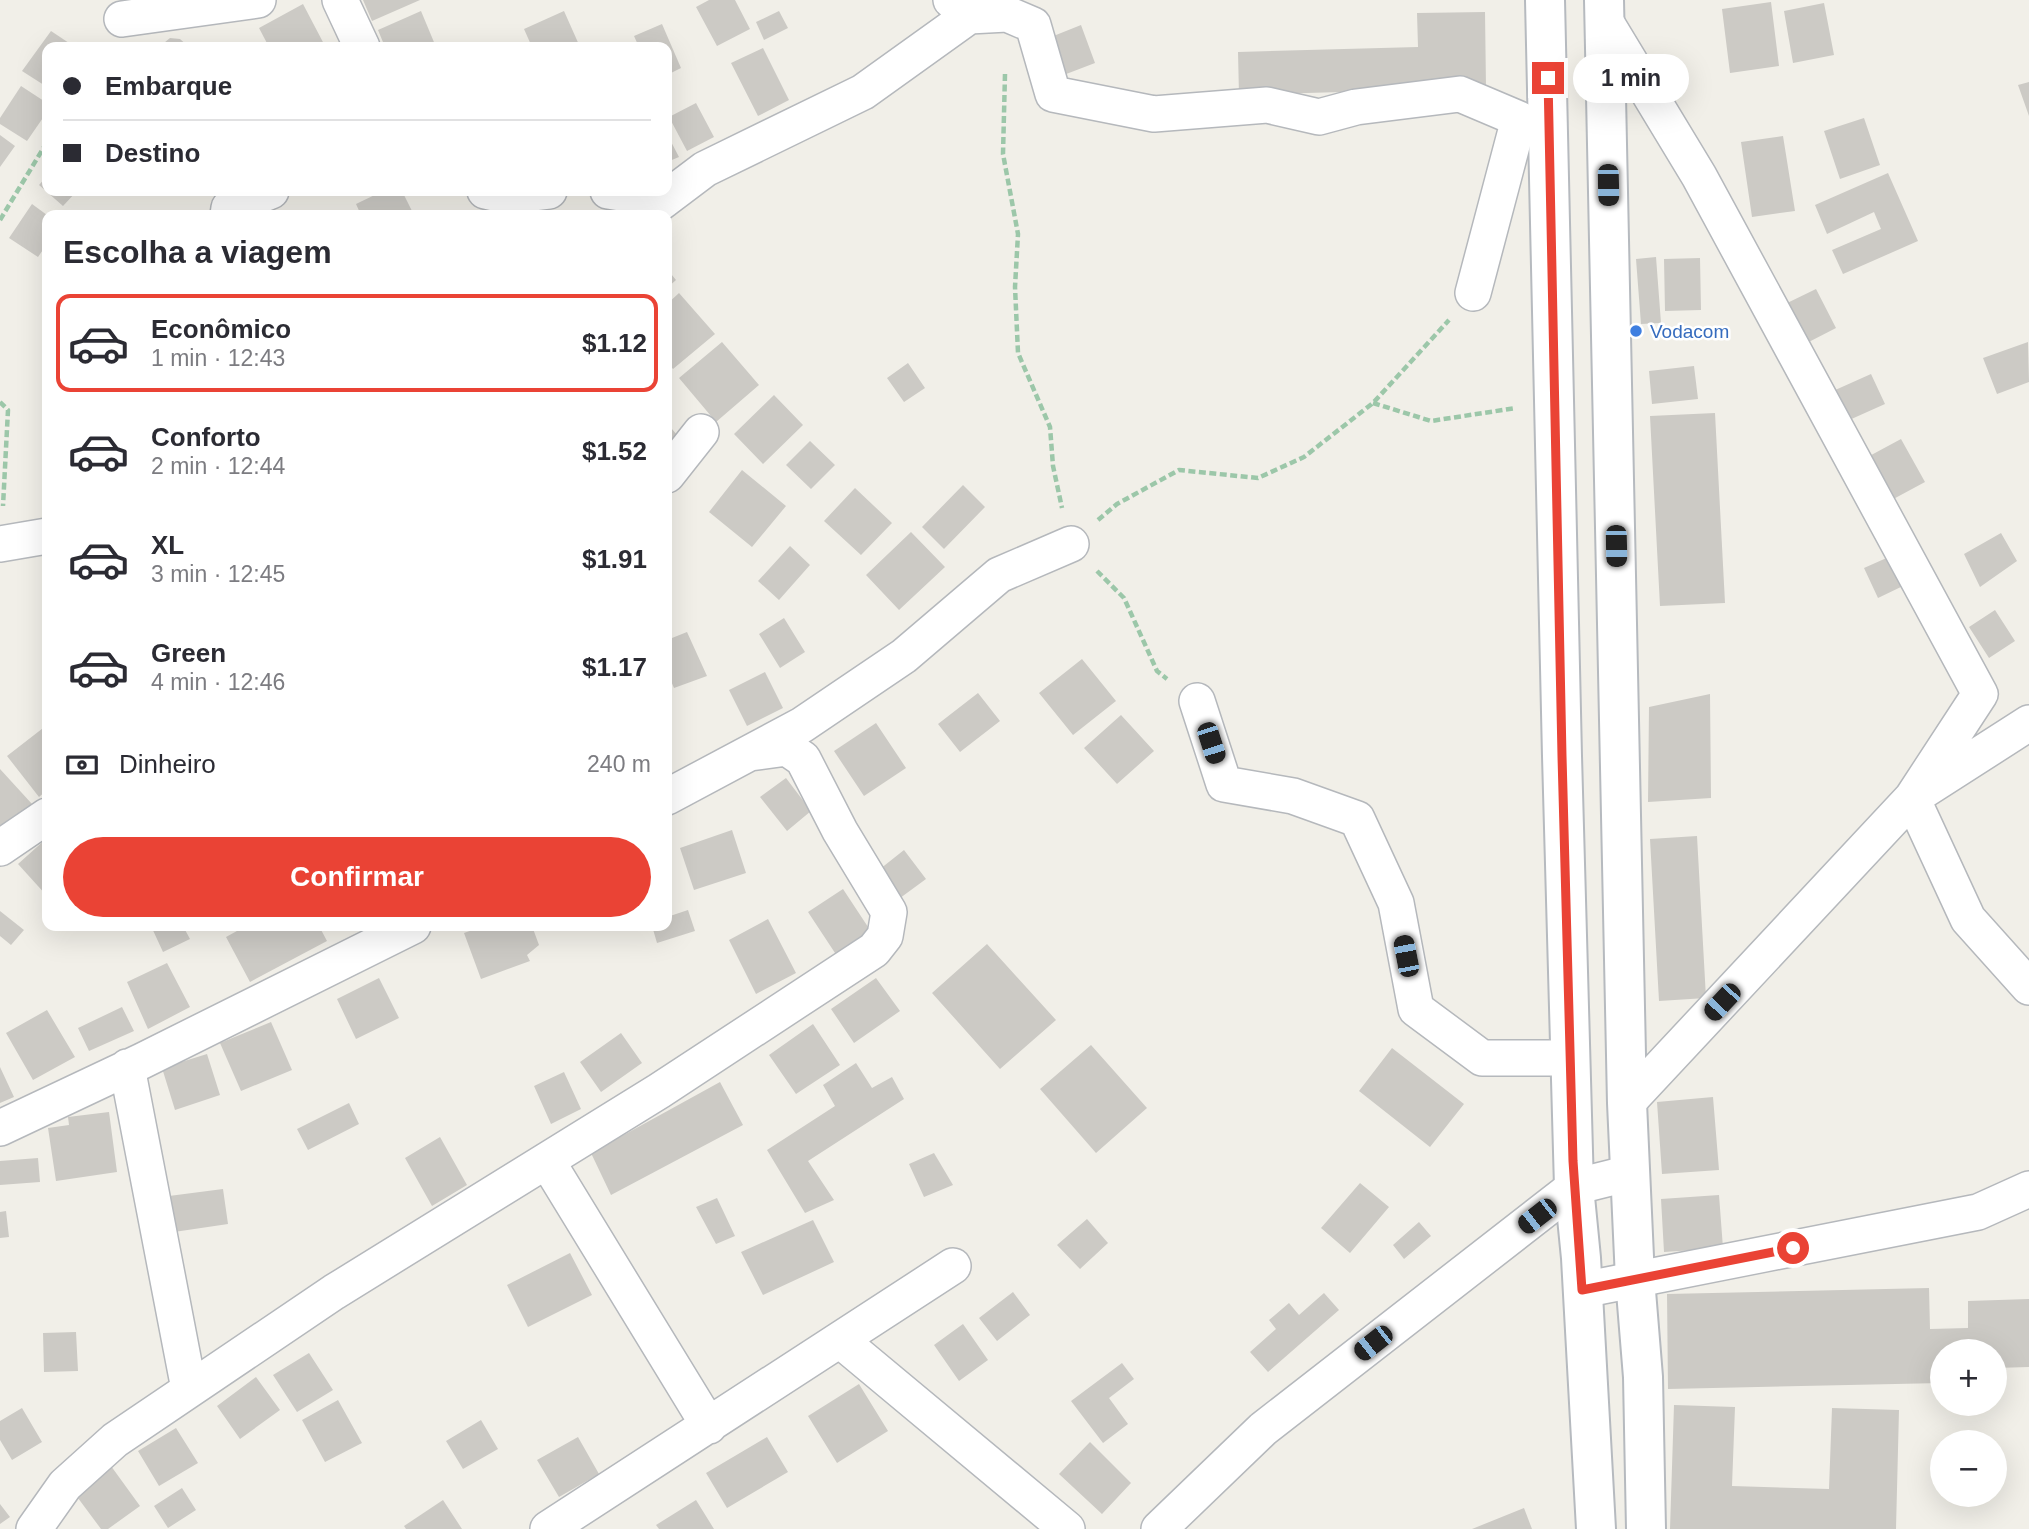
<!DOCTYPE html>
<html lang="pt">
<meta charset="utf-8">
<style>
body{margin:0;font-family:Helvetica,sans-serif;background:#f7f7f7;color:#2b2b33;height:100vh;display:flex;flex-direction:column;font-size:26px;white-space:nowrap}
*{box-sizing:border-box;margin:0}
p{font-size:23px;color:#7c7c81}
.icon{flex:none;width:38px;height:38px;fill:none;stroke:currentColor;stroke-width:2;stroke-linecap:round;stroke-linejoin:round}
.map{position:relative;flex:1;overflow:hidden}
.details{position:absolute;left:42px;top:210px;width:630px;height:721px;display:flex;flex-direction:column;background:#fff;border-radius:14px;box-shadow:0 7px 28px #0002}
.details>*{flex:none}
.top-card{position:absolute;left:42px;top:42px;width:630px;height:154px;border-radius:14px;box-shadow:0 7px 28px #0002;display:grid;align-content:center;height:154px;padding:0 21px;background:#fff}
.fabs{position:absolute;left:1930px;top:1339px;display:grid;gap:14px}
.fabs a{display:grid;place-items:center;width:77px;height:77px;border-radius:50%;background:#fff;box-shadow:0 7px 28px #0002;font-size:35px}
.end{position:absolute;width:32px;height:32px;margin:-16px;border:9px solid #ea4335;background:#fff;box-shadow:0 0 0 4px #fff}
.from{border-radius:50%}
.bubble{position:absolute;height:49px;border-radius:24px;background:#fff;box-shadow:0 7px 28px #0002;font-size:23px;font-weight:800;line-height:49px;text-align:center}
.car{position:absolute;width:21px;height:42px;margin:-21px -10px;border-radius:9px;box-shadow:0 0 5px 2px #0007;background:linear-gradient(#222 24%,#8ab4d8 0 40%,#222 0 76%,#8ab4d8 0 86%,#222 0)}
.top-card b{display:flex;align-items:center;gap:24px;height:66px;font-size:26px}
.top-card b+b{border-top:2px solid #e1e1e2}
.top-card i{width:18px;height:18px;background:#2b2b33}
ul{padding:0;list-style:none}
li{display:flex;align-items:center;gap:21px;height:98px;margin:0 14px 10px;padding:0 7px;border:4px solid transparent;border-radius:14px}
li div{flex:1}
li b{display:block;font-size:26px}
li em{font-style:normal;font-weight:800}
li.on{border-color:#ea4335}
li>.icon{width:63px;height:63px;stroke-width:1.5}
h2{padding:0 21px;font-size:32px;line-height:84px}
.pay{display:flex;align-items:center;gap:18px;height:77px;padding:0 21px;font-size:26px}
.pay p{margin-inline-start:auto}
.cta{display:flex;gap:14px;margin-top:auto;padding:14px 21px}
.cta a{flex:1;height:80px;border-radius:42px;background:#ea4335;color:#fff;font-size:28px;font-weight:800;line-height:80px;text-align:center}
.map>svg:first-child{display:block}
.building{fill:#cccac5}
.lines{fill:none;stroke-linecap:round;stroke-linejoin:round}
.street-casing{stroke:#b5b8bc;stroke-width:38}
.secondary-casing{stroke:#b6babf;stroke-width:42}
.path{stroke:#9cc7a9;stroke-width:4.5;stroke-dasharray:7 3.5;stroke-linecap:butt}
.street{stroke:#fff;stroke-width:35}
.secondary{stroke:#fff;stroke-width:38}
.route{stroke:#ea4335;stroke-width:9}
.shop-dot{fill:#3f7fe0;stroke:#fff;stroke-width:2.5}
.labels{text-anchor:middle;stroke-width:5;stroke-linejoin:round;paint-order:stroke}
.shop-label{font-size:19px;fill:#366cbe;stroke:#fff;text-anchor:start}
</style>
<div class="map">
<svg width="2029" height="1529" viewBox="0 0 2029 1529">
<rect width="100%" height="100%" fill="#f1efe8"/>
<path class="building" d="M363,0H420L372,21Z
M709,0H735L750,29L717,46L696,7Z
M1771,2L1779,66L1730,73L1722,9Z
M1824,3L1834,55L1793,63L1784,11Z
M303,4L325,46L269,47L259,28Z
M421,11L436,47H385L378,30Z
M564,11L580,47H532L524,29Z
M779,11L788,28L764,40L756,22Z
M1485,12L1486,88L1239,95L1238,52L1418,47L1417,13Z
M662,24L681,68L667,75V47H639L634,36Z
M1081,25L1095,63L1061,76L1046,39Z
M51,31L75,47H47V87L22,71Z
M170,38L180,39L189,47H159Z
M763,48L789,100L758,116L731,63Z
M2029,82V116L2018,85Z
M21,86L47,103V112L27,141L0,124V118Z
M696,103L714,137L687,151L669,117Z
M1864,118L1880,165L1840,179L1824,131Z
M667,134L679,157L667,162Z
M0,135L15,146L0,167Z
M1783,136L1795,211L1752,217L1741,142Z
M1888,173L1918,241L1843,274L1832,250L1881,229L1874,212L1827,234L1815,205Z
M47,176V191H77L63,206L39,185Z
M383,191H402L414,215H361L356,204Z
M32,204L47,215V244L38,257L9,238Z
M1656,257L1661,323L1641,324L1636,259Z
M1700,258L1701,310L1665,311L1664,259Z
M667,269L676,280L667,288Z
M1816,289L1836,328L1801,346L1781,306Z
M679,293L715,334L673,369L667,362V304Z
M722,342L759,385L716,422L679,378Z
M2028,342L2029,382L1997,394L1983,358Z
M908,363L925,388L904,402L887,378Z
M1694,366L1698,399L1652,404L1649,371Z
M1871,374L1885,404L1847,421L1833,391Z
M774,395L803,425L763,464L734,434Z
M1715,413L1725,603L1660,606L1650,416Z
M667,423L677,435L667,443Z
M1901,439L1925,482L1886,503L1862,460Z
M810,441L835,465L811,489L786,465Z
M742,470L786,506L752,547L709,512Z
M963,485L985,507L944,549L922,527Z
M855,488L892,523L861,555L824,521Z
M911,532L945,567L899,610L866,575Z
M2001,533L2017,561L1980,587L1964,554Z
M790,546L810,565L779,600L758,581Z
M1891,556L1905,585L1878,598L1864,568Z
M1995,610L2015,641L1989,658L1969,627Z
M784,618L805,652L780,668L759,634Z
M687,632L707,676L674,688L667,672V640Z
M1082,659L1116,701L1073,735L1039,693Z
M765,672L783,708L747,726L729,690Z
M978,693L1000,721L960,752L938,724Z
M1710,694L1711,798L1648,802L1649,707Z
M1121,715L1154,751L1117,784L1084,748Z
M876,723L906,768L864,796L834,751Z
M47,725V790L39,797L7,756Z
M0,769L32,804L0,833Z
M786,778L811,811L787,831L760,797Z
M732,830L746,873L694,890L680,848Z
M1697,836L1706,998L1659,1001L1650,839Z
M47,838V896L18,864Z
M904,850L926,879L896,901L875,873Z
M843,889L872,933L837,956L808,912Z
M688,910L695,931L657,943L652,926H667V917Z
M0,911L24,930L11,945L0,936Z
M768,919L796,973L756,994L729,940Z
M151,926H183L190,939L163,952Z
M246,926H319L327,941L250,982L226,937Z
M484,926H532L539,945L527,955L530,961L481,979L464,933Z
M987,944L1056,1020L1000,1069L932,993Z
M167,963L190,1007L148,1029L127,982Z
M379,978L399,1018L356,1039L337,999Z
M876,978L900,1011L854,1043L831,1009Z
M122,1007L134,1031L89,1051L78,1028Z
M47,1010L75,1057L33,1080L6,1033Z
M271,1022L292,1070L241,1091L220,1043Z
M813,1024L840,1065L796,1094L769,1055Z
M621,1033L642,1063L601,1092L580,1062Z
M1091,1045L1147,1108L1096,1153L1040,1089Z
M1392,1048L1464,1104L1430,1147L1359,1091Z
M207,1054L220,1095L175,1110L162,1068Z
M856,1063L872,1088L892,1077L904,1099L808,1161L834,1200L805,1213L767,1150L835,1106L823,1085Z
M0,1067L14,1097L0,1103Z
M564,1072L581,1109L551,1124L534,1086Z
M720,1082L743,1125L611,1195L591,1153Z
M1713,1097L1719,1170L1662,1174L1657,1102Z
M349,1103L359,1124L308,1150L297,1129Z
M109,1112L117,1172L56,1181L48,1128L69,1125L68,1117Z
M440,1137L467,1185L432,1206L405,1158Z
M934,1153L953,1185L924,1197L909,1164Z
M38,1158L40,1182L0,1185V1161Z
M1360,1183L1389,1207L1350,1253L1321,1228Z
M223,1189L228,1224L174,1232L169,1196Z
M1719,1195L1723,1248L1664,1252L1661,1199Z
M717,1198L735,1236L716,1244L696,1207Z
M6,1211L9,1237L0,1238V1212Z
M1087,1219L1108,1243L1080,1269L1057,1245Z
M813,1220L834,1262L763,1295L741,1252Z
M1419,1222L1431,1236L1404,1259L1393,1245Z
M570,1253L592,1295L528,1327L507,1285Z
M1929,1288L1930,1329L1968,1328V1301L2029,1299V1367L1995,1368V1351H1942V1383L1668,1389L1667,1294Z
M1013,1292L1030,1315L997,1341L979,1318Z
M1324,1293L1339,1310L1268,1372L1250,1352L1276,1329L1269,1320L1289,1303L1299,1315Z
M963,1324L988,1360L959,1381L934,1345Z
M76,1332L78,1371L44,1372L43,1333Z
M309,1353L333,1390L297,1412L273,1375Z
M1122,1363L1134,1379L1109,1398L1128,1424L1103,1443L1071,1401Z
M256,1377L280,1410L240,1439L217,1406Z
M859,1384L888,1431L837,1463L808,1416Z
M338,1400L362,1443L325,1462L302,1420Z
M1674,1405L1735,1407L1732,1486L1829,1489L1832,1408L1899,1410L1896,1529H1670Z
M22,1408L42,1442L12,1460L0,1440V1421Z
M481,1420L498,1449L463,1469L446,1441Z
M176,1428L198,1463L159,1486L138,1451Z
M578,1437L599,1474L559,1497L537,1460Z
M767,1437L788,1472L727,1508L706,1473Z
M1090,1442L1131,1483L1102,1514L1059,1474Z
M111,1466L140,1506L108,1529H101L75,1494Z
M182,1488L196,1510L168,1528L154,1506Z
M443,1500L462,1529H406L404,1526Z
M696,1500L714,1529H659L656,1525Z
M0,1504L10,1517L0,1524Z
M1524,1508L1532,1529H1472Z"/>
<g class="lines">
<defs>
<path id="street" d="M340,0L362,47
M951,0L969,16L1007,14L1033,25L1053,94L1154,114L1267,105L1319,117L1356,107L1460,94L1519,119L1473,293
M122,19L258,0
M1604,19L1699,176L1980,694L1912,798L1968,919L2029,987
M485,191L507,196L549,191
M608,191L664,200
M228,215L229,208L271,191
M644,215L705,169L863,92L969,16
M667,475L701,432
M0,544L47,536
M1197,701L1224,784L1293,796L1357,819L1396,903L1416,1009L1482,1058H1571
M667,797L802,725L904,656L999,575L1071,544
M0,848L47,816
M127,1067L189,1389
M1627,1103L1912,798L2029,723
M0,1128L142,1061L413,926
M547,1161L709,1426
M1582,1290L1978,1212L2029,1189
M840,1340L1067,1529
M34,1529L65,1485L115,1440L334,1292L659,1091L874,950L885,936L889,912L840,831L803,759L787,748L750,753
M548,1529L953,1266
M1159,1529L1263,1429L1574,1187L1630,1173"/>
<path id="secondary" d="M1545,0L1562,756L1574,1187L1581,1258L1596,1529
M1604,0L1627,1103L1635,1279L1643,1377L1646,1529"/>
</defs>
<use href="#street" class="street-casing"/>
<use href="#secondary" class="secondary-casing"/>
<path class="path" d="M1005,74L1003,154L1018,234L1015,287L1018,353L1050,427L1053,466L1062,508
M0,220L47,142
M0,402L8,410L3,506
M1373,403L1431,421L1516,408
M1098,520L1117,504L1179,470L1258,478L1304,457L1373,403L1449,320
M1097,571L1124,598L1157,671L1167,679"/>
<use href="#street" class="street"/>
<use href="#secondary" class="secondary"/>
</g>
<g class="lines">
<path class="route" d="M1548,78L1562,756L1573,1161L1582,1290L1793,1248"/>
</g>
<circle class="shop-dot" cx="1636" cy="331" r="7"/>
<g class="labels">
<g class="shop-label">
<text x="1650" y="338">Vodacom</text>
</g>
</g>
</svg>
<div class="fabs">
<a>+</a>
<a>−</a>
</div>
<i class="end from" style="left:1793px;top:1248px"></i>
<i class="end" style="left:1548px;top:78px"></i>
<div class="bubble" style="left:1573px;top:54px;width:116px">1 min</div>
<i class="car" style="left:1608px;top:185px;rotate:179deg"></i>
<i class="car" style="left:1616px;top:546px;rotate:179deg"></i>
<i class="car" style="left:1211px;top:743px;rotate:162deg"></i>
<i class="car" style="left:1406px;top:956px;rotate:349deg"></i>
<i class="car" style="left:1722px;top:1002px;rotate:223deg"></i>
<i class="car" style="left:1537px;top:1216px;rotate:232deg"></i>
<i class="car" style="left:1373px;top:1343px;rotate:232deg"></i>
<div class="top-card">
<b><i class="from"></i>Embarque</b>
<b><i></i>Destino</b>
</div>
<section class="details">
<h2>Escolha a viagem</h2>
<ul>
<li class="on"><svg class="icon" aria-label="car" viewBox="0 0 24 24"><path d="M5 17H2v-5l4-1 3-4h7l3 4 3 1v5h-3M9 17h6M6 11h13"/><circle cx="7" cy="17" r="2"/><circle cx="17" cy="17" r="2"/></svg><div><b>Econômico</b><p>1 min · 12:43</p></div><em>$1.12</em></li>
<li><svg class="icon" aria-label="car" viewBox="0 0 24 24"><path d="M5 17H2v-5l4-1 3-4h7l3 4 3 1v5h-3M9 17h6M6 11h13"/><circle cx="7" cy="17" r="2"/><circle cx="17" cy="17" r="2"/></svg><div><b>Conforto</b><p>2 min · 12:44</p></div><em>$1.52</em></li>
<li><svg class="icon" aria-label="car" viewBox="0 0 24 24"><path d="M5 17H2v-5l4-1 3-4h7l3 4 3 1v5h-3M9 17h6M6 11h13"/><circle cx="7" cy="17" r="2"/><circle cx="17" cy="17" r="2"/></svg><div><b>XL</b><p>3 min · 12:45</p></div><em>$1.91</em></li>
<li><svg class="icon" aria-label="car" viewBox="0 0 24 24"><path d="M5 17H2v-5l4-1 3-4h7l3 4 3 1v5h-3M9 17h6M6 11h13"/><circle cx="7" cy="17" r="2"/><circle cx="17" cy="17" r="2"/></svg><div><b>Green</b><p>4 min · 12:46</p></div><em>$1.17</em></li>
</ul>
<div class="pay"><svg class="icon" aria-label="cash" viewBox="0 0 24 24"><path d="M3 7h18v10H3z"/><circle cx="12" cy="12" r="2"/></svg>Dinheiro<p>240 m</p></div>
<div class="cta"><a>Confirmar</a></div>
</section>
</div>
